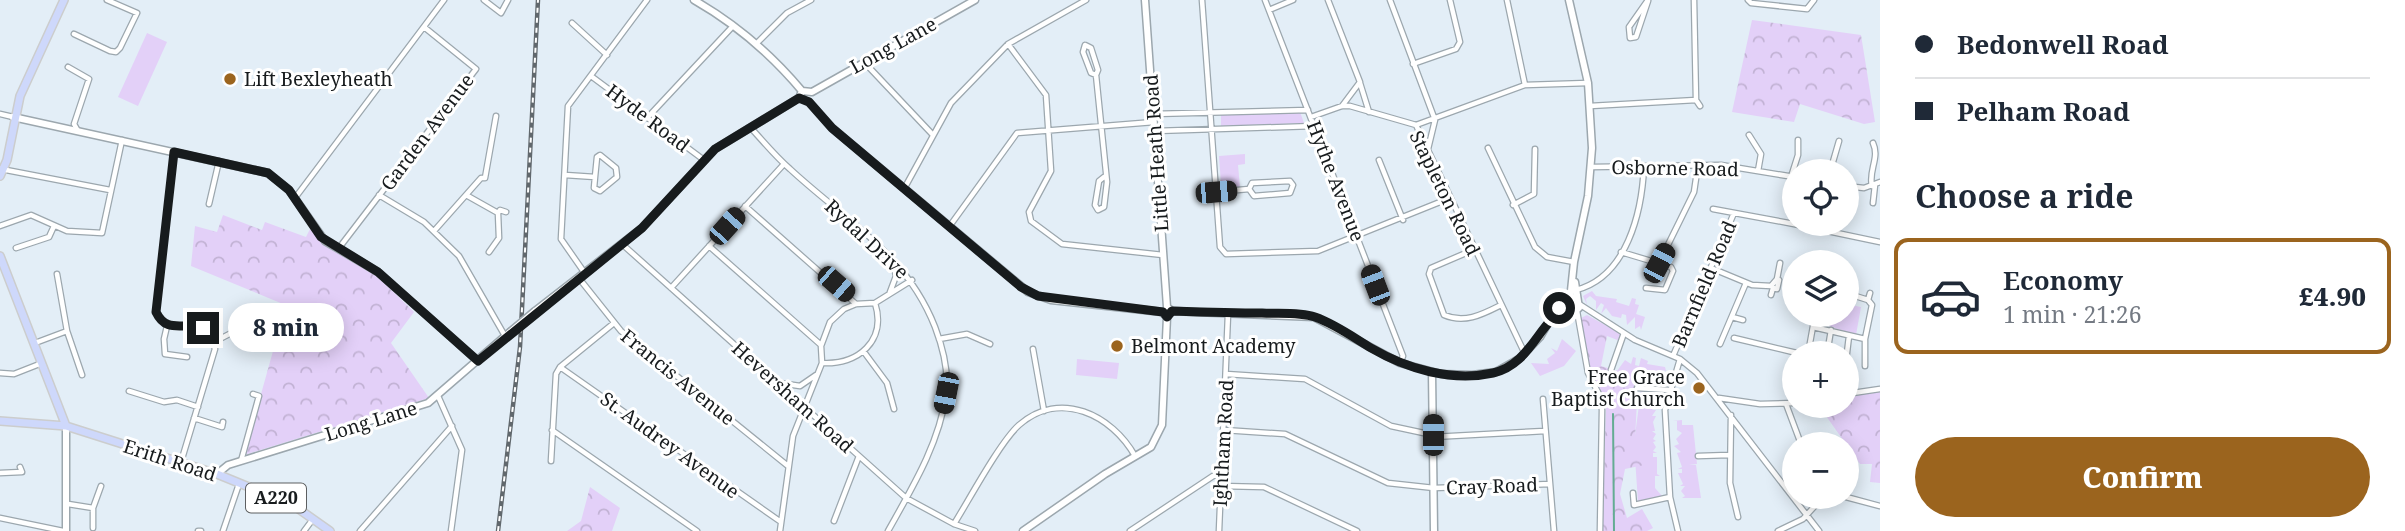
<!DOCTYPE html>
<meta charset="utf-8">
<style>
body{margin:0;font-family:"Noto Serif",serif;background:#f6f6f7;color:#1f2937;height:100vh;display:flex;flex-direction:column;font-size:26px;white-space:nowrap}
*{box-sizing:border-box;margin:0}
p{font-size:23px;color:#747a83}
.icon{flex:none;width:38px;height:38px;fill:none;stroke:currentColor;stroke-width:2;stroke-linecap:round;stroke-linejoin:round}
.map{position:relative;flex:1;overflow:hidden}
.side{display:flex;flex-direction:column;background:#fff;width:525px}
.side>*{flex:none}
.banner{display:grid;align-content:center;height:154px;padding:0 35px;background:#fff}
.buttons{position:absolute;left:1782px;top:159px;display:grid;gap:14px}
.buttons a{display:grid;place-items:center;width:77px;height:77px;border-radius:50%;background:#fff;box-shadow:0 4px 18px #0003;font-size:35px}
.end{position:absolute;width:32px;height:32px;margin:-16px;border:9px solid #171b1d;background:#fff;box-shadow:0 0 0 4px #fff}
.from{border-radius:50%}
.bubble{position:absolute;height:49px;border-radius:24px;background:#fff;box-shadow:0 4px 18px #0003;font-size:23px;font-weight:800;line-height:49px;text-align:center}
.car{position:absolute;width:21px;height:42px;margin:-21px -10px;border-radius:9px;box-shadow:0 0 5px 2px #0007;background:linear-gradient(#222 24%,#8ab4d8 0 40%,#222 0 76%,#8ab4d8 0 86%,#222 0)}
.banner b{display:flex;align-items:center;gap:24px;height:66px;font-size:26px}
.banner b+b{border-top:2px solid #e0e1e3}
.banner i{width:18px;height:18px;background:#1f2937}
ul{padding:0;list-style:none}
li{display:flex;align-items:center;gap:21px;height:116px;margin:0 14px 10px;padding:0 21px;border:4px solid #e0e1e3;border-radius:14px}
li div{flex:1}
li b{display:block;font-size:26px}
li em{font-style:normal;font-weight:800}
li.on{border-color:#9b641e}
li>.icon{width:63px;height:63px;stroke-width:1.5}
h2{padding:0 35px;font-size:32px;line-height:84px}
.primary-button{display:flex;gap:14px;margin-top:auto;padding:14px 35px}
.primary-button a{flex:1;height:80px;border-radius:42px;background:#9b641e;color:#fff;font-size:28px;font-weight:800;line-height:80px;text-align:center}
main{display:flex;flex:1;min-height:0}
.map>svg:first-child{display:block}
.green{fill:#e3d0f8}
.forest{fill:url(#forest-crowns)}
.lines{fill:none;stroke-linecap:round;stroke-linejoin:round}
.stream{stroke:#64ac93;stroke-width:2}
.street-casing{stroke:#9ca7ae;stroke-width:7}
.secondary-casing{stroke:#9ca7ae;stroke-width:9}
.primary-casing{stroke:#cccdcd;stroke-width:10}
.street{stroke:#fff;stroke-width:4.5}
.secondary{stroke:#fff;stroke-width:6}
.primary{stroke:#ced8fb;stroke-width:7}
.rail-casing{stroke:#61686d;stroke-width:4.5}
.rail{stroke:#fff;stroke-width:2;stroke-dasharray:5;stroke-linecap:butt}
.secondary-bridge-casing{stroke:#9ca7ae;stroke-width:9;stroke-linecap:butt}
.secondary-bridge{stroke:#fff;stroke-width:6}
.route{stroke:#171b1d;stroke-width:9}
.poi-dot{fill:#9b641e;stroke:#fff;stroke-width:2.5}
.labels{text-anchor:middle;stroke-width:6;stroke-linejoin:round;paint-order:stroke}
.shield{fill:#fff;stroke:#5d5f61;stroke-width:2}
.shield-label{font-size:18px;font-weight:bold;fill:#171b1d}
.street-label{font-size:19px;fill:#171b1d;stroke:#fff}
.poi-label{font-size:19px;fill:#171b1d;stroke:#fff;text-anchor:start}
</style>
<main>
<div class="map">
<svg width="1880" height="531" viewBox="0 0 1880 531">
<defs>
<pattern id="forest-crowns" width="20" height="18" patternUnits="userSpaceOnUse" patternTransform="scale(1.75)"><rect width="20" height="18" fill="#e3d0f8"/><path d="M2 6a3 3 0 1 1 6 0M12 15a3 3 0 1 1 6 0" fill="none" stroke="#c2b2d4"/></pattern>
</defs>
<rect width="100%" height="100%" fill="#e3eef7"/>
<path class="green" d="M147,33L167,42L138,106L118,97Z
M1300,112L1304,123L1221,126V114Z
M1245,154V164L1238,165L1240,187L1225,188L1221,184L1219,156Z
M1592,291L1596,296L1617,299L1616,302L1629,306L1632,298L1636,299L1635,304L1639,305L1636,314L1645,317L1641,330L1640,326L1635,329V317L1627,325L1626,315L1622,314L1621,318L1612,316L1606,308L1601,314L1604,305L1601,303L1596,310V301L1590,296L1586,299L1587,305L1583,296Z
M1846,304L1861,307L1856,335L1826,325L1828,315H1846Z
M1562,339L1576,351L1564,366L1540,376L1531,363L1549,364L1547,359L1555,353L1551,348L1557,351Z
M1633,357L1636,358L1635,365L1639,366L1641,358L1648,361L1647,364L1665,367L1666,371L1663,370L1662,375L1664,377L1660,380L1663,382H1657L1661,387H1650L1649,377L1643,380L1639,376L1634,378V386L1620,388L1617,371L1625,360L1631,364Z
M1077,359L1119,363L1117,379L1076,375Z
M1641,390L1659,393L1654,398L1657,402L1652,403L1656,405L1652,410H1656L1652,416H1656L1653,422L1655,431H1652L1656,434L1653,439L1656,441L1653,442L1656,447L1653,451L1657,453H1653V457H1657V474L1660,476H1655V488L1663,497L1638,502L1634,443Z
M1682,420V425H1693L1697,464L1689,465H1696L1701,498H1682L1685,496L1681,491L1685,486H1680L1683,484L1678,473H1682V469H1678L1682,467L1677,453L1681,452L1674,446L1679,444L1676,439L1682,433L1677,430V421H1673Z"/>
<path class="forest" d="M1752,20L1861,35L1875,122L1864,124L1800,104L1794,122L1732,112Z
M223,215L262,230L265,222L306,237L310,229L324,245L378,277L414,312L391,343L429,398L244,455L285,308L283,304L191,266L195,226L217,232Z
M1587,315L1623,335L1620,341L1607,336L1601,366L1618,371L1621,388L1634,386L1637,400L1635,440L1640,445L1637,455L1648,460L1649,464L1625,469L1620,494L1627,518L1642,509L1653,528L1647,531H1602L1606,408L1590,369L1579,319Z
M1880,392V483L1870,482L1872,464H1860L1819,406H1846V397Z
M590,487L620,508L612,531H567L581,521Z"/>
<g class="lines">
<path class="stream" d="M1613,414L1614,531"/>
<defs>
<path id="street" d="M484,0L501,13L508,0
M1202,0L1220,247L1226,254L1318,251L1450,198
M1265,0L1403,356L1400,363
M1328,0L1360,82L1342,106
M1390,0L1435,120L1428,149
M1507,0L1525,85
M1694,0L1696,100L1700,106
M1748,0L1751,3L1807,9L1814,0
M1648,1L1636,37L1630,38L1629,27L1648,0
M1269,10L1293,0
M572,23L607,55
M74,34L110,51L116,52L120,48L137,13L107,0
M757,43L787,13L811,0
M1008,44L1046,95L1051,171L1029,212L1031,221L1062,244L1163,255
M864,62L933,135
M1413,64L1456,49L1460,42L1450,0
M68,67L89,79L74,124L78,131
M1096,75L1091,73L1083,52L1085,45L1091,48L1098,70L1096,75L1107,182L1104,207L1098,210L1095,205L1099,181L1104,177
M591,76L704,160
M1360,83L1369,112
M1590,106L1696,100
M0,114L13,117
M1153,114L1308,110
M648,117L733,26
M1311,117L1342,106H1350L1416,125L1525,354
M1416,125L1525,85L1588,83
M750,127C763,141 775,156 790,169C846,221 906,253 935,327C943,348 949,373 946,395C939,444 912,488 888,531
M1155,131L1315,126
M1749,135L1761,154L1758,171
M1488,148L1535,247L1547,257L1574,262
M174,152L156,312C167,335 184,321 203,328L211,336L215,349L181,462
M1379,160L1403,220
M1592,167L1721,165L1794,177
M1,169L110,190
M1830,172L1839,141
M565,175L595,177L597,157L600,155L616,168L617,177L600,191L594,188L595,177
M1791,177L1798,155V140
M1846,186L1864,188L1880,182
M1872,186C1868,171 1880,158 1873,143
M904,189L951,103L1008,44L1086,0
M1216,192L1249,189L1252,183L1290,181L1293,185L1290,193L1254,196L1249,189
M379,195L424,222L459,256L505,336
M466,195L498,213L500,210L506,212
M295,198L444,0
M1873,203L1875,185
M209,204L219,161
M1513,205L1534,194L1535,149
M745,206L856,304
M1713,209L1794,224
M1794,224L1880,242
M0,226L31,215L67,231L102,233L122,140
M949,227L1017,133L1154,122
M434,231L481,178H485L496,116
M1834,232L1836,224
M622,244L906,498L954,524L975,531
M709,246L821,345
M16,248L49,237L54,226
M339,248L476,69L424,27
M1473,250L1431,268L1429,274L1444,315C1465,324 1483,314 1501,305
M489,252L499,238L498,213
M1621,252L1671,267L1673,271L1665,290L1646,288
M1818,260L1819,262
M1659,263L1694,192L1698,165
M1711,268L1752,285L1771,286L1777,279L1780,263
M584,272L561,239L568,106L647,0
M57,274L67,331
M578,277L621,331L788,466
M671,288L784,164
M1789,288L1794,289
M1576,290C1627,277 1642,212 1644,166
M890,292L896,276L892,258
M1846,293L1868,300L1872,305L1865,339V366
M1771,295L1773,288L1777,289L1779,280
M1868,300L1870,293
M1579,304L1635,340L1680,359L1697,373L1819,531
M1577,311L1588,373L1600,396L1602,410L1600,531
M1732,317L1743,320
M167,326L164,339L165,354L187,357
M1813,327L1865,339
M1734,338L1801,354
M939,339L967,334L990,344
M214,342L264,316
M35,343L67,331L82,375
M1720,344L1746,283
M1033,349L1044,411
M864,352L887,383L894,409
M1808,354L1815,315
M1827,354L1831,330
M1673,356L1734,213
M1846,361L1849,336
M822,363C858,365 887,341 875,303
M560,367L781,522
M1611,370L1624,333
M0,373L14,374L42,363
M1226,374L1305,379L1391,426L1433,435
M780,383L800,386L816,375
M1637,388L1669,390
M129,391L164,402L177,400L198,407
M1846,394L1880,389
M438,396L462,450L451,531
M1719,398L1760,404L1794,403
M1543,399L1554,531
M1786,404L1801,444
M1731,415L1730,483L1738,517
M194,418L222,427L223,422
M552,430L697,531
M1224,430L1285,434L1388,483L1434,488L1550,484
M1433,437L1545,431
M1698,456L1729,455
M241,461L259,396L253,394
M551,461L556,374L560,367L614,323
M0,473L22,472L20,467
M1221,486L1264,487L1357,531
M1633,493L1634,505L1670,497
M1846,497L1880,506
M68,504L93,508L101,486
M0,518L63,531
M834,521L859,456
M954,524C969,500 1000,442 1019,425C1060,389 1112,415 1135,456
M93,528V508
M198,531H201
M223,531L239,484
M304,531L313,519
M360,531L452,426
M780,531L793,436L822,363L821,346L830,322L844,309L856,304L875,303L912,280
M1130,531L1213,476L1222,474
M1219,531L1228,314
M1678,531L1670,497L1665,410L1680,359
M1778,531L1803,519L1823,497"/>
<path id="secondary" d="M694,0C736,24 771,54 802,91
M1145,0L1167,307
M809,102L832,128L1028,292L1051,300L1162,312L1167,317
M13,117L268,173L289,190L325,241L378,272L478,361
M1167,307L1172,311L1314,317L1400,363L1441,374L1472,375L1496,372L1519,359L1540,337L1555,311L1570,300L1574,262L1588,196L1592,148L1588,83L1569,0
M535,311L642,228L715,149L799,98L802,91L812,92L975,0
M1555,316L1568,310L1574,312L1579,308L1575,282
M1432,372L1434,531
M66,426V531
M217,474L228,465L428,403L510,332
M1023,531L1105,474L1151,447L1162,425L1167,317"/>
<path id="primary" d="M0,176L7,160L20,96L64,0
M0,256L66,426
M0,421L66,426L217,474L293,505L330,531"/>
</defs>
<use href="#street" class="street-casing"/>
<use href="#secondary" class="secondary-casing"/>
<use href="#primary" class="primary-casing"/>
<use href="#street" class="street"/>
<use href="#secondary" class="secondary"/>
<use href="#primary" class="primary"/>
<defs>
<path id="rail" d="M498,531L520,347L538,0"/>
</defs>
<use href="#rail" class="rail-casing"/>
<use href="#rail" class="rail"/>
<defs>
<path id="secondary-bridge" d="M510,332L535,311"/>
</defs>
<use href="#secondary-bridge" class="secondary-bridge-casing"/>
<use href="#secondary-bridge" class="secondary-bridge"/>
</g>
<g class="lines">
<path class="route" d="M203,328C184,321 167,335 156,312L174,152L268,173L289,190L321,237L378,272L478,361L642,228L715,149L799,98L809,102L832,128L1021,287L1038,296L1163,312L1167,317L1172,311C1202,312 1232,313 1262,313C1280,314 1299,312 1315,317C1335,324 1353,337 1371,348C1407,369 1452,382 1493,373C1533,364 1540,316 1568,310L1567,304L1559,308"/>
</g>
<g class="poi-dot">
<circle cx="230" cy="79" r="7"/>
<circle cx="1117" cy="346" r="7"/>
<circle cx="1699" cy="388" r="7"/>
</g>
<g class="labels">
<rect class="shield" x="246" y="483.5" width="60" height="29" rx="5"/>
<g class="shield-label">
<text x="276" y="504">A220</text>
</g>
<g class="street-label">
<text transform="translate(893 45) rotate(-29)" y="7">Long Lane</text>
<text transform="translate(648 118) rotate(37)" y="7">Hyde Road</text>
<text transform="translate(427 132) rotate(-53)" y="7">Garden Avenue</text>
<text transform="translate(1156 153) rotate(-94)" y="7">Little Heath Road</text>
<text transform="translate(1675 168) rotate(1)" y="7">Osborne Road</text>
<text transform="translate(1336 181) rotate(69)" y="7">Hythe Avenue</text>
<text transform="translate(1445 193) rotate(64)" y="7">Stapleton Road</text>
<text transform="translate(867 239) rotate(43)" y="7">Rydal Drive</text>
<text transform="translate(1704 284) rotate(-67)" y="7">Barnfield Road</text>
<text transform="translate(678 377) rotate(39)" y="7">Francis Avenue</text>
<text transform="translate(793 397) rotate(42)" y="7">Heversham Road</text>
<text transform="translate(371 421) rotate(-17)" y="7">Long Lane</text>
<text transform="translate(1223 443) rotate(-87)" y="7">Ightham Road</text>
<text transform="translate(670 445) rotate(36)" y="7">St. Audrey Avenue</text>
<text transform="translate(170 460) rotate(18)" y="7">Erith Road</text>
<text transform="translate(1492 486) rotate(-2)" y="7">Cray Road</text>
</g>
<g class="poi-label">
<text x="244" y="86">Lift Bexleyheath</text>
<text x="1131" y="353">Belmont Academy</text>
<text x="1685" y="384" text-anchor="end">Free Grace<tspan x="1685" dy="22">Baptist Church</tspan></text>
</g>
</g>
</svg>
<div class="buttons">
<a><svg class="icon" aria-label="locate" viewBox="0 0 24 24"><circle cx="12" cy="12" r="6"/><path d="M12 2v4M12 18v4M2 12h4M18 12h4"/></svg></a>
<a><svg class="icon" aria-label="layers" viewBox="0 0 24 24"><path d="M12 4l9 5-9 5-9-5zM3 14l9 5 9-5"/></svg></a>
<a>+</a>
<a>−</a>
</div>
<i class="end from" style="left:1559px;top:308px"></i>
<i class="end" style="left:203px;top:328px"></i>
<div class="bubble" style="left:228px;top:303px;width:116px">8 min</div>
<i class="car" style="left:1216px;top:192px;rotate:85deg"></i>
<i class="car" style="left:727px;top:226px;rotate:42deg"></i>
<i class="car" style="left:1659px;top:263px;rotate:28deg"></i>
<i class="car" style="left:836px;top:284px;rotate:131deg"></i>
<i class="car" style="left:1375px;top:285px;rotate:339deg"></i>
<i class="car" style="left:946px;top:393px;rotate:191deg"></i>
<i class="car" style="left:1433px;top:435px;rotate:0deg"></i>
</div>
<section class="side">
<div class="banner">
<b><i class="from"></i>Bedonwell Road</b>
<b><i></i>Pelham Road</b>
</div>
<h2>Choose a ride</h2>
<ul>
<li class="on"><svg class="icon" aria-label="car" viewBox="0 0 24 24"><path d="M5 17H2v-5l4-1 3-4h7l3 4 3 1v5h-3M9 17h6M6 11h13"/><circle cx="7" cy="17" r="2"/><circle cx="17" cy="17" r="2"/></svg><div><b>Economy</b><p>1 min · 21:26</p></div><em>£4.90</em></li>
</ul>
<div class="primary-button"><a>Confirm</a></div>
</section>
</main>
